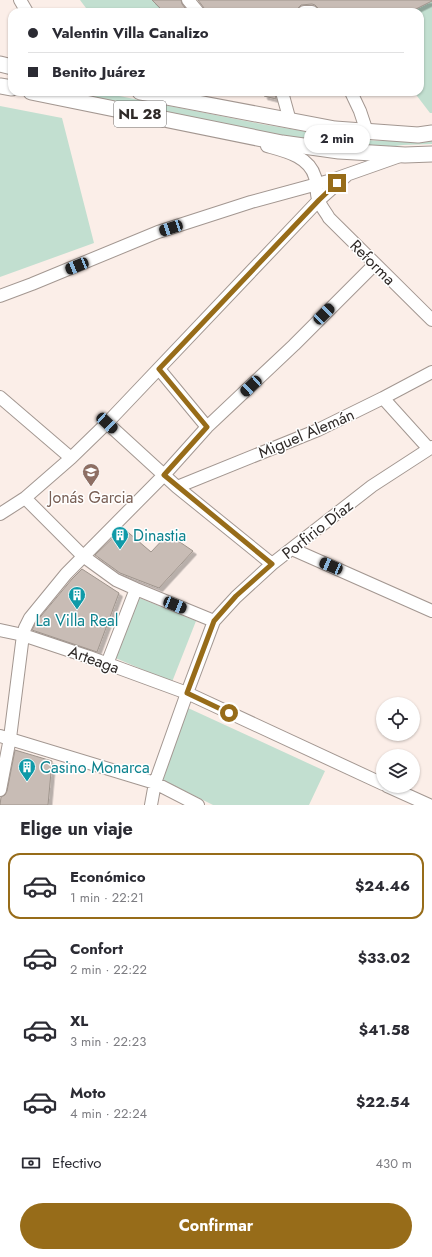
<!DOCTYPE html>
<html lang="es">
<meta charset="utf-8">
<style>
body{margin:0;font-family:Jost,sans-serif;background:#f2f2f3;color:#2b2b33;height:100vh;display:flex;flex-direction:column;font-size:15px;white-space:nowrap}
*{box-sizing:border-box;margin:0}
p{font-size:13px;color:#7c7c81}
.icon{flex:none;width:22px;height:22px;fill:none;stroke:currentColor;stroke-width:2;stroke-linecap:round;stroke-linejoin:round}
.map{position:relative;height:805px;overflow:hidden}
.panel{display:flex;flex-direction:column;background:#fff;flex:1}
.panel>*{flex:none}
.guide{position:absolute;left:8px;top:8px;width:416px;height:88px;border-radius:12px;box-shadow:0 1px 3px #0004;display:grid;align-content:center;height:88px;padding:0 20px;background:#fff}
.tools{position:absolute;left:376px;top:697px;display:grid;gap:8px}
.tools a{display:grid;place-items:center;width:44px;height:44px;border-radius:50%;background:#fff;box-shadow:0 1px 3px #0004;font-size:20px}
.end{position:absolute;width:18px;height:18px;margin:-9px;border:5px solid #976c19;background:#fff;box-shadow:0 0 0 2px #fff}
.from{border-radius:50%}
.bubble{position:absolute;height:28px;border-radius:14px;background:#fff;box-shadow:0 1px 3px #0004;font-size:13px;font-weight:700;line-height:28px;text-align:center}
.car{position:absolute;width:12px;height:24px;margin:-12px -6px;border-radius:5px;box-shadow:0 0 3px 1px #0007;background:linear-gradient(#222 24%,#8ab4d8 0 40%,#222 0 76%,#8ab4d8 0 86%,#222 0)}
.guide b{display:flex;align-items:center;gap:14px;height:38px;font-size:15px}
.guide b+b{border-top:1px solid #e1e1e2}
.guide i{width:10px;height:10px;background:#2b2b33}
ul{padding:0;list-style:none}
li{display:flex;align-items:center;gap:12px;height:66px;margin:0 8px 6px;padding:0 12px;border:2px solid transparent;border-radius:12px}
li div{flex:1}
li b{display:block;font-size:15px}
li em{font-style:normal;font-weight:700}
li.selected{border-color:#976c19}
li>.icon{width:36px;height:36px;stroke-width:1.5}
h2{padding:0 20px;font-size:18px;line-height:48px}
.pay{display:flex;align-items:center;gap:10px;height:44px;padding:0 20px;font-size:15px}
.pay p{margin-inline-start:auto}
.action{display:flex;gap:8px;margin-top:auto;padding:8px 20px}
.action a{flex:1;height:46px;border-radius:24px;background:#976c19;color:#fff;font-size:16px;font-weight:700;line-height:46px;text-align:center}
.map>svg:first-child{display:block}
.green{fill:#c2dfd0}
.building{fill:#c8bcb5;stroke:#9f958d;filter:url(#shadow)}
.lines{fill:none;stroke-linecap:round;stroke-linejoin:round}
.minor-casing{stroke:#a39791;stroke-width:14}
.major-casing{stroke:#a39791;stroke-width:17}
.minor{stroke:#fff;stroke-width:12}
.major{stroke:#fff;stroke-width:15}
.route{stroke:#976c19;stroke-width:5}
.labels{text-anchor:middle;stroke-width:3;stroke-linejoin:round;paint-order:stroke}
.shield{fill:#fff;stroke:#6d6a68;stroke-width:1}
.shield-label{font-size:15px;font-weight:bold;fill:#2f2a28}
.street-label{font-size:16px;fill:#2f2a28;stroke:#fff}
.education-label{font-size:16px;fill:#785e54;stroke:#fff}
.culture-label{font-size:16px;fill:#0d838f;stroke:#fff;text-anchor:start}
</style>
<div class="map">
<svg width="432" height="805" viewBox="0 0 432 805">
<defs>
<filter id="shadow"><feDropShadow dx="3.5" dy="3.5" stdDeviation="0" flood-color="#0004"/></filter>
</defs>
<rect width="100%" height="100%" fill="#fbeee8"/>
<path class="green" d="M80,0H152L164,12H89Z
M432,1V113H430L414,92H420V12H410Z
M66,92H99L261,124L350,139L381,141L432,140V144L403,145L381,148L302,139Z
M0,106L62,118L94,243L0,277Z
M137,597L196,621L172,682L113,657Z
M188,708L325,771L309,805H213L163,780Z"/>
<path class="building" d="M152,0H181L182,4L188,12H164Z
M198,0H432V1L410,12H319L318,8L315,5L312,4L301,5L298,8L297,12H205L204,8Z
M264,92H275L276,99L264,96Z
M123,528L151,552L168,534L193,551L159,588L120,573L95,555Z
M82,569L119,593L97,652L32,630L36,622L72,579Z
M15,750L52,761L48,805H0L1,797L5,795L7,791Z"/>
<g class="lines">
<defs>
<path id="minor" d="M20,0L27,12
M188,0L198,12
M304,12H312
M282,92L290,121
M351,92L360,111L367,132
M267,146C285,151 309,156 315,177C317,184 316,192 318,199C320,206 326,212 329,218L432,320
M0,296L32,284L158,232L251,202L332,180L400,156
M159,369L207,427
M0,397L71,458
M383,398L429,449
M107,423L177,487L272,564
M177,487L318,430L383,398L432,372
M25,498L83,556L116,580L136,589L214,621
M0,514L25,498L71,458L107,423L319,200L346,176
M292,549L432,611
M0,630L23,635L89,657L187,693L383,784
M107,664L136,589
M0,736L155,783L198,805
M387,786L429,805
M0,790L10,738L23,635L25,628L30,618L66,574L164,475L207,427L294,345L375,264
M151,805L155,783L187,693L214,621L236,597L272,564L372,486L432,447"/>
<path id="major" d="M0,64L12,67
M0,86L12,88
M31,92L282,143L339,151L405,155L432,154
M140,92L335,129L418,135L432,133"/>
</defs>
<use href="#minor" class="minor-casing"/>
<use href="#major" class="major-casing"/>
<use href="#minor" class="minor"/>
<use href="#major" class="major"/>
</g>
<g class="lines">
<path class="route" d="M229,713L187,693L214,621L236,596L272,564L164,475L207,427L159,369L319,200L337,183"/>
</g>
<defs>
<symbol id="school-pin" viewBox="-11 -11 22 30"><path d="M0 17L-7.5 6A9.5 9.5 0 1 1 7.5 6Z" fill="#8d6e63" stroke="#fff"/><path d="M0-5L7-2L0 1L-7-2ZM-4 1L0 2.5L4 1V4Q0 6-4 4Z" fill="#fff"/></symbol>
<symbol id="building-pin" viewBox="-11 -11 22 30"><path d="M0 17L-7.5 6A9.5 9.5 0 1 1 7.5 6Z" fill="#0f9aa8" stroke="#fff"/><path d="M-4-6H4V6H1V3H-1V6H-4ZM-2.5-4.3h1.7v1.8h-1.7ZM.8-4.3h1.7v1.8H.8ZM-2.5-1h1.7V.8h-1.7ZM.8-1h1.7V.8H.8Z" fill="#fff"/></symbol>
</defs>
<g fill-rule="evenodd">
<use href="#school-pin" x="81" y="462" width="20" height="27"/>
<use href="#building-pin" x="110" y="525" width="20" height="27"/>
<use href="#building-pin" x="67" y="585" width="20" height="27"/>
<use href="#building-pin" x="17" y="757" width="20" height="27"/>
</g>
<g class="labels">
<rect class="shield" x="114" y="101" width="52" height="26" rx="3"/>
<g class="shield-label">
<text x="140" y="119">NL 28</text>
</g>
<g class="street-label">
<text transform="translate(373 262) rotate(45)" y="6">Reforma</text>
<text transform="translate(306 433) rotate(-23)" y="6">Miguel Alemán</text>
<text transform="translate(317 529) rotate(-38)" y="6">Porfirio Díaz</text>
<text transform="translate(94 659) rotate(20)" y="6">Arteaga</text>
</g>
<g class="education-label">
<text x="91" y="503">Jonás Garcia</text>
</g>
<g class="culture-label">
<text x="133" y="541">Dinastia</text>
<text x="77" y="626" text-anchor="middle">La Villa Real</text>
<text x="40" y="773">Casino Monarca</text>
</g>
</g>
</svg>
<div class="tools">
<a><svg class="icon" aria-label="locate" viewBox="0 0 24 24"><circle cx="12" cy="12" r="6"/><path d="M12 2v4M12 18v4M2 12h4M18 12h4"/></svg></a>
<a><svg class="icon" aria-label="layers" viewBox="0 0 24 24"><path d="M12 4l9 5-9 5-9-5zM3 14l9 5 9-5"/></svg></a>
</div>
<i class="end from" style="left:229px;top:713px"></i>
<i class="end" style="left:337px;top:183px"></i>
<div class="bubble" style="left:304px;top:125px;width:66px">2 min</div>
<i class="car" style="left:171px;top:228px;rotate:252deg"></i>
<i class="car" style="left:77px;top:266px;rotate:248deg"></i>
<i class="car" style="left:324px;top:314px;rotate:45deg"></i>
<i class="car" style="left:251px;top:386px;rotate:227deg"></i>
<i class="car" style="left:107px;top:423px;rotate:133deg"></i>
<i class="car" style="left:331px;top:566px;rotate:293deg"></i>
<i class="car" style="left:175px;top:605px;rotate:112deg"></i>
<div class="guide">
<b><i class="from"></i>Valentin Villa Canalizo</b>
<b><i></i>Benito Juárez</b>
</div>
</div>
<section class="panel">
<h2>Elige un viaje</h2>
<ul>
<li class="selected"><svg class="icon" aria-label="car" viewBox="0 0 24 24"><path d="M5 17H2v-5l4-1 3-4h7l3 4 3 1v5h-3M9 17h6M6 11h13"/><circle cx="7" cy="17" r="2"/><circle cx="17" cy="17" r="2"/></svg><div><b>Económico</b><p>1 min · 22:21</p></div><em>$24.46</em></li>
<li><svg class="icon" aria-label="car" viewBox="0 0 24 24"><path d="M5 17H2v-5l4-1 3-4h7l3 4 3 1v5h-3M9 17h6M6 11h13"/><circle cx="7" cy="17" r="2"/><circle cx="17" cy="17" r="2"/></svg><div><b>Confort</b><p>2 min · 22:22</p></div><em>$33.02</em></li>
<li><svg class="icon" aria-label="car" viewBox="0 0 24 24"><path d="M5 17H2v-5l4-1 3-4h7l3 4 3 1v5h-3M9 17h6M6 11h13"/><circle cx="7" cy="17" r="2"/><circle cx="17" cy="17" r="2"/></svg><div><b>XL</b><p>3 min · 22:23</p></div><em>$41.58</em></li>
<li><svg class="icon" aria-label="car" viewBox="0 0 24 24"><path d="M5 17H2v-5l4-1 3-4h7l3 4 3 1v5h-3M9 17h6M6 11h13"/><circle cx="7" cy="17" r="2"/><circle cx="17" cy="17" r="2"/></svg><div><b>Moto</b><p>4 min · 22:24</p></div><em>$22.54</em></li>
</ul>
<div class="pay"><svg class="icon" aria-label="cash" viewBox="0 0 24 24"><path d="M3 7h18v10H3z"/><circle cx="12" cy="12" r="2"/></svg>Efectivo<p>430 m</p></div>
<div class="action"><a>Confirmar</a></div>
</section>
